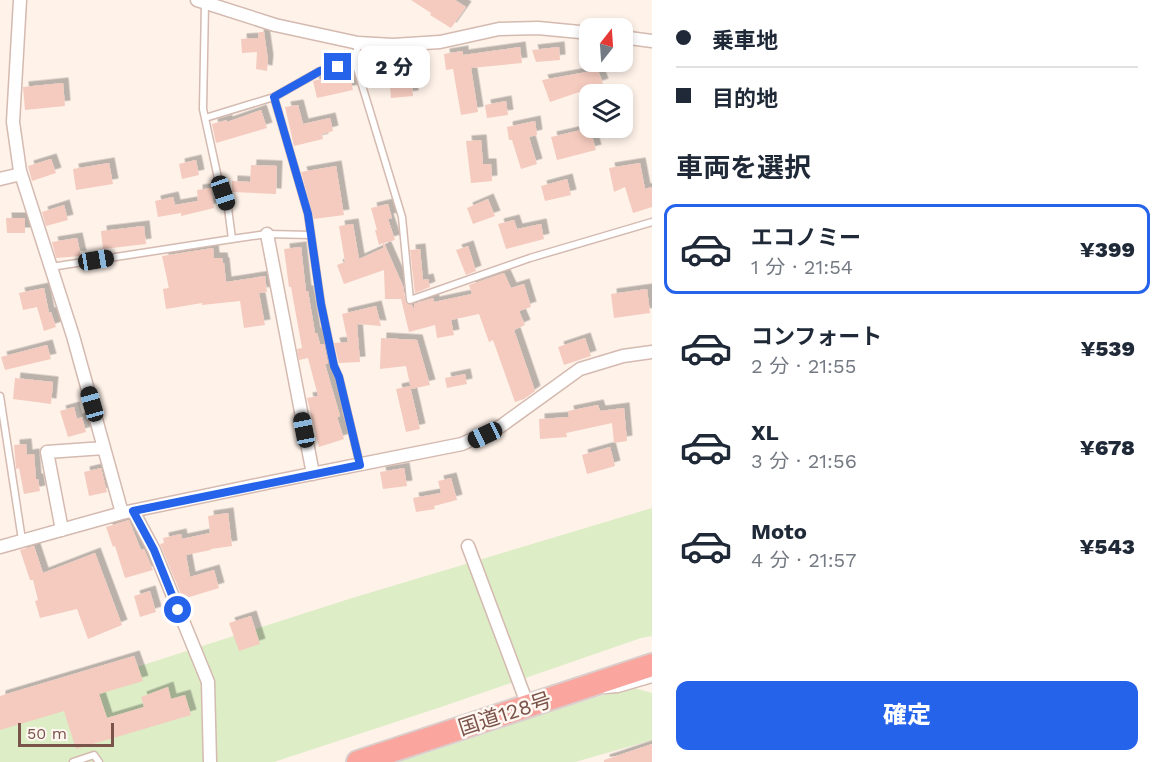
<!DOCTYPE html>
<html lang="ja">
<meta charset="utf-8">
<style>
body{margin:0;font-family:"Work Sans","Noto Sans JP",sans-serif;background:#f6f6f7;color:#1f2937;height:100vh;display:flex;flex-direction:column;font-size:22px;white-space:nowrap}
*{box-sizing:border-box;margin:0}
p{font-size:20px;color:#747a83}
.icon{flex:none;width:33px;height:33px;fill:none;stroke:currentColor;stroke-width:2;stroke-linecap:round;stroke-linejoin:round}
.map{position:relative;flex:1;overflow:hidden}
.sheet{display:flex;flex-direction:column;background:#fff;width:510px}
.sheet>*{flex:none}
.banner{display:grid;align-content:center;height:132px;padding:0 24px;background:#fff}
.needle{width:39px;rotate:17deg}
.controls{position:absolute;left:579px;top:18px;display:grid;gap:12px}
.controls a{display:grid;place-items:center;width:54px;height:54px;border-radius:12px;background:#fff;box-shadow:0 3px 9px #0003;font-size:30px}
.scale{position:absolute;left:18px;bottom:15px;width:96px;box-sizing:border-box;padding-left:6px;border:3px solid #7a534a;border-top:0;font-size:16px;line-height:21px;white-space:nowrap;color:#7a534a;-webkit-text-stroke:4px #fff7f1;paint-order:stroke}
.end{position:absolute;width:27px;height:27px;margin:-14px;border:8px solid #2563eb;background:#fff;box-shadow:0 0 0 3px #fff}
.from{border-radius:50%}
.bubble{position:absolute;height:42px;border-radius:12px;background:#fff;box-shadow:0 3px 9px #0003;font-size:20px;font-weight:800;line-height:42px;text-align:center}
.car{position:absolute;width:18px;height:36px;margin:-18px -9px;border-radius:8px;box-shadow:0 0 4px 2px #0007;background:linear-gradient(#222 24%,#8ab4d8 0 40%,#222 0 76%,#8ab4d8 0 86%,#222 0)}
.banner b{display:flex;align-items:center;gap:21px;height:57px;font-size:22px}
.banner b+b{border-top:2px solid #e0e1e3}
.banner i{width:15px;height:15px;background:#1f2937}
ul{padding:0;list-style:none}
li{display:flex;align-items:center;gap:18px;height:90px;margin:0 12px 9px;padding:0 12px;border:3px solid transparent;border-radius:12px}
li div{flex:1}
li b{display:block;font-size:22px}
li em{font-style:normal;font-weight:800}
li.active{border-color:#2563eb}
li>.icon{width:54px;height:54px;stroke-width:1.5}
h2{padding:0 24px;font-size:27px;line-height:72px}
.button{display:flex;gap:12px;margin-top:auto;padding:12px 24px}
.button a{flex:1;height:69px;border-radius:12px;background:#2563eb;color:#fff;font-size:24px;font-weight:800;line-height:69px;text-align:center}
main{display:flex;flex:1;min-height:0}
.map>svg:first-child{display:block}
.green{fill:#ddedc6}
.building{fill:#f5cbbf;filter:url(#shadow)}
.lines{fill:none;stroke-linecap:round;stroke-linejoin:round}
.lane-casing{stroke:#d4bab0;stroke-width:9}
.street-casing{stroke:#d4bab0;stroke-width:15}
.highway-casing{stroke:#dacfcc;stroke-width:26}
.lane{stroke:#fff;stroke-width:6}
.street{stroke:#fff;stroke-width:12}
.highway{stroke:#faa59e;stroke-width:22}
.route{stroke:#2563eb;stroke-width:8}
.labels{text-anchor:middle;stroke-width:5;stroke-linejoin:round;paint-order:stroke}
.street-label{font-size:21px;fill:#7a534a;stroke:#fff7f1}
</style>
<main>
<div class="map">
<svg width="652" height="762" viewBox="0 0 652 762">
<defs>
<filter id="shadow"><feDropShadow dx="5.5" dy="-5.5" stdDeviation="0" flood-color="#0004"/></filter>
</defs>
<rect width="100%" height="100%" fill="#fef2e9"/>
<path class="green" d="M652,508V636L641,638L441,707L274,762H0V711L349,599Z
M631,687L652,693V740L575,762H398C476,738 553,709 631,687Z"/>
<path class="building" d="M411,0H455L466,7L451,28L430,15L431,13Z
M259,32H264L268,60L267,71L256,69L257,52L242,53L241,39L258,38Z
M520,47L522,63L471,68L478,112L461,115L453,69L446,70L444,54L463,51V55Z
M559,47L560,60L536,62L532,50Z
M370,64H386L385,76H369Z
M598,70L603,84L550,102L542,80Z
M349,72L353,90L317,98L313,81Z
M63,83L65,106L25,110L23,87Z
M412,85L413,96L391,98L390,86Z
M506,101L508,115L487,118L485,105Z
M298,105L303,124L330,118L333,131L322,134L323,139L294,146L285,107Z
M261,110L267,128L216,143L212,124L227,120V122Z
M535,121L537,135L529,137L537,164L521,169L512,140H509L507,127Z
M590,128L596,150L557,160L551,137Z
M481,140L483,164H491L492,181L471,183L466,141Z
M51,159L56,173L32,181L28,166Z
M196,160L199,175L182,179L179,164Z
M109,163L113,184L76,190L73,169Z
M640,163L645,189L652,187V207L633,213L625,187L614,192L609,168Z
M251,165L277,166L276,194L232,192V181L250,182Z
M336,166L344,215L314,219L301,172Z
M567,179L571,195L545,201L541,186Z
M211,188L214,208L181,216V213L158,217L155,201L173,197L175,205L198,201L197,190Z
M488,199L495,216L473,224L467,208Z
M388,204L392,218L388,219L395,240L384,243L403,286L406,303L412,305L414,310V304L433,298L434,302L472,294L469,285L504,273L511,288L524,284L531,307L519,311L525,325L514,330L535,391L524,399L515,402L493,340L489,342L479,314L451,320L454,335L437,338L435,325L409,332L401,299H385L384,270L344,284L337,265L345,262L339,226L353,224L359,259L383,248V243L379,245L375,230H377L371,208Z
M64,205L68,220L46,226L42,212Z
M6,218H25V233H7Z
M514,220L517,229L541,224L544,239L506,249L498,224Z
M144,226L146,244L103,249L101,231Z
M77,238L81,256L56,258L52,242Z
M468,246L476,271L466,275L456,250Z
M301,247L306,291H308L315,333H317L320,344H324L328,364H325L340,416L337,417L344,439L319,447L307,398L318,396L308,358L299,360L297,349L302,348L291,287H289L284,249Z
M213,248L214,258H222L223,263H224L226,282L265,276L267,292L259,293L265,325L244,328L240,301L202,305V303L166,309L163,289L169,288L162,256Z
M420,249L423,280L428,279L430,287L415,293L410,250Z
M44,288L49,313L51,312L56,327L44,331L37,307L23,310L19,293Z
M647,289L650,313L614,318L611,294Z
M376,306L381,326L357,324L360,362L339,363L334,343L348,342L342,314Z
M381,338L417,340L430,385L411,389L406,366L380,369Z
M585,338L591,356L564,365L558,347Z
M47,345L51,359L5,370L1,357Z
M465,374L467,384L447,388L445,378Z
M15,378L53,382L51,404L13,399Z
M410,386L420,429L406,432L396,389Z
M598,405L600,411L624,408L627,441L614,443L612,423L566,433L567,437L540,439L539,419L569,417L568,411Z
M74,407L77,419L82,417L86,432L68,437L60,411Z
M26,444L27,455L34,454L36,479H38L40,491L24,494L19,468L16,469L14,445Z
M610,447L615,466L587,474L582,455Z
M101,468L107,492L89,496L84,472Z
M404,468L407,486L383,489L380,472Z
M451,478L457,500L434,506L435,509L416,512L413,498L441,493L438,481Z
M228,513L232,546L211,549V550L186,555L190,577L214,570L219,588L183,599L160,544L164,543L163,538L181,534L182,539L210,533L208,516Z
M129,520L141,550L144,549L153,570L125,578L115,546L113,547L106,527Z
M34,546L43,573L95,553L122,625L88,639L77,609L40,618L35,601L38,600L33,580H30L20,550Z
M150,591L156,612L140,617L134,596Z
M251,616L260,644L239,651L229,623Z
M134,656L143,681L99,694L107,718L144,707L141,697L168,687L171,699L185,695L191,715L76,749L64,711L0,730V696Z
M652,744V762H604V760Z"/>
<g class="lines">
<defs>
<path id="lane" d="M205,3L203,109L218,178L228,208L232,239L267,234L311,235
M358,43L355,62L402,217L410,300L530,258L652,222
M274,97L308,214L321,304L334,366L339,377L360,465
M205,118L274,97L320,71L355,62
M51,267L232,239
M0,396L22,540
M605,690L618,689L652,679
M73,762L94,755L99,762"/>
<path id="street" d="M20,0L13,122L20,171L73,336L122,513
M197,0L275,25L358,43L393,45L440,42L499,29L538,28L590,33
M622,37L652,41
M0,179L21,174
M267,234L313,474
M133,511L154,550L208,682L210,762
M62,530L47,452L104,448
M468,546L528,706
M0,547L122,513L271,482L462,444L501,426L580,369L623,356L652,352"/>
<path id="highway" d="M358,762L652,665"/>
</defs>
<use href="#lane" class="lane-casing"/>
<use href="#street" class="street-casing"/>
<use href="#highway" class="highway-casing"/>
<use href="#lane" class="lane"/>
<use href="#street" class="street"/>
<use href="#highway" class="highway"/>
</g>
<g class="lines">
<path class="route" d="M178,610L154,550L133,511L360,465L339,377L334,366L321,304L308,214L274,97L320,71L338,67"/>
</g>
<g class="labels">
<g class="street-label">
<text transform="translate(505 714) rotate(-18)" y="7">国道128号</text>
</g>
</g>
</svg>
<div class="controls">
<a><svg class="needle" viewBox="-14 -14 28 28"><path d="M0-13l5 13h-10z" fill="#e53935"/><path d="M0 13l5-13h-10z" fill="#747a83"/></svg></a>
<a><svg class="icon" aria-label="layers" viewBox="0 0 24 24"><path d="M12 4l9 5-9 5-9-5zM3 14l9 5 9-5"/></svg></a>
</div>
<div class="scale">50 m</div>
<i class="end from" style="left:178px;top:610px"></i>
<i class="end" style="left:338px;top:67px"></i>
<div class="bubble" style="left:358px;top:46px;width:72px">2 分</div>
<i class="car" style="left:223px;top:193px;rotate:161deg"></i>
<i class="car" style="left:96px;top:260px;rotate:81deg"></i>
<i class="car" style="left:92px;top:404px;rotate:344deg"></i>
<i class="car" style="left:304px;top:430px;rotate:349deg"></i>
<i class="car" style="left:485px;top:435px;rotate:245deg"></i>
</div>
<section class="sheet">
<div class="banner">
<b><i class="from"></i>乗車地</b>
<b><i></i>目的地</b>
</div>
<h2>車両を選択</h2>
<ul>
<li class="active"><svg class="icon" aria-label="car" viewBox="0 0 24 24"><path d="M5 17H2v-5l4-1 3-4h7l3 4 3 1v5h-3M9 17h6M6 11h13"/><circle cx="7" cy="17" r="2"/><circle cx="17" cy="17" r="2"/></svg><div><b>エコノミー</b><p>1 分 · 21:54</p></div><em>¥399</em></li>
<li><svg class="icon" aria-label="car" viewBox="0 0 24 24"><path d="M5 17H2v-5l4-1 3-4h7l3 4 3 1v5h-3M9 17h6M6 11h13"/><circle cx="7" cy="17" r="2"/><circle cx="17" cy="17" r="2"/></svg><div><b>コンフォート</b><p>2 分 · 21:55</p></div><em>¥539</em></li>
<li><svg class="icon" aria-label="car" viewBox="0 0 24 24"><path d="M5 17H2v-5l4-1 3-4h7l3 4 3 1v5h-3M9 17h6M6 11h13"/><circle cx="7" cy="17" r="2"/><circle cx="17" cy="17" r="2"/></svg><div><b>XL</b><p>3 分 · 21:56</p></div><em>¥678</em></li>
<li><svg class="icon" aria-label="car" viewBox="0 0 24 24"><path d="M5 17H2v-5l4-1 3-4h7l3 4 3 1v5h-3M9 17h6M6 11h13"/><circle cx="7" cy="17" r="2"/><circle cx="17" cy="17" r="2"/></svg><div><b>Moto</b><p>4 分 · 21:57</p></div><em>¥543</em></li>
</ul>
<div class="button"><a>確定</a></div>
</section>
</main>
